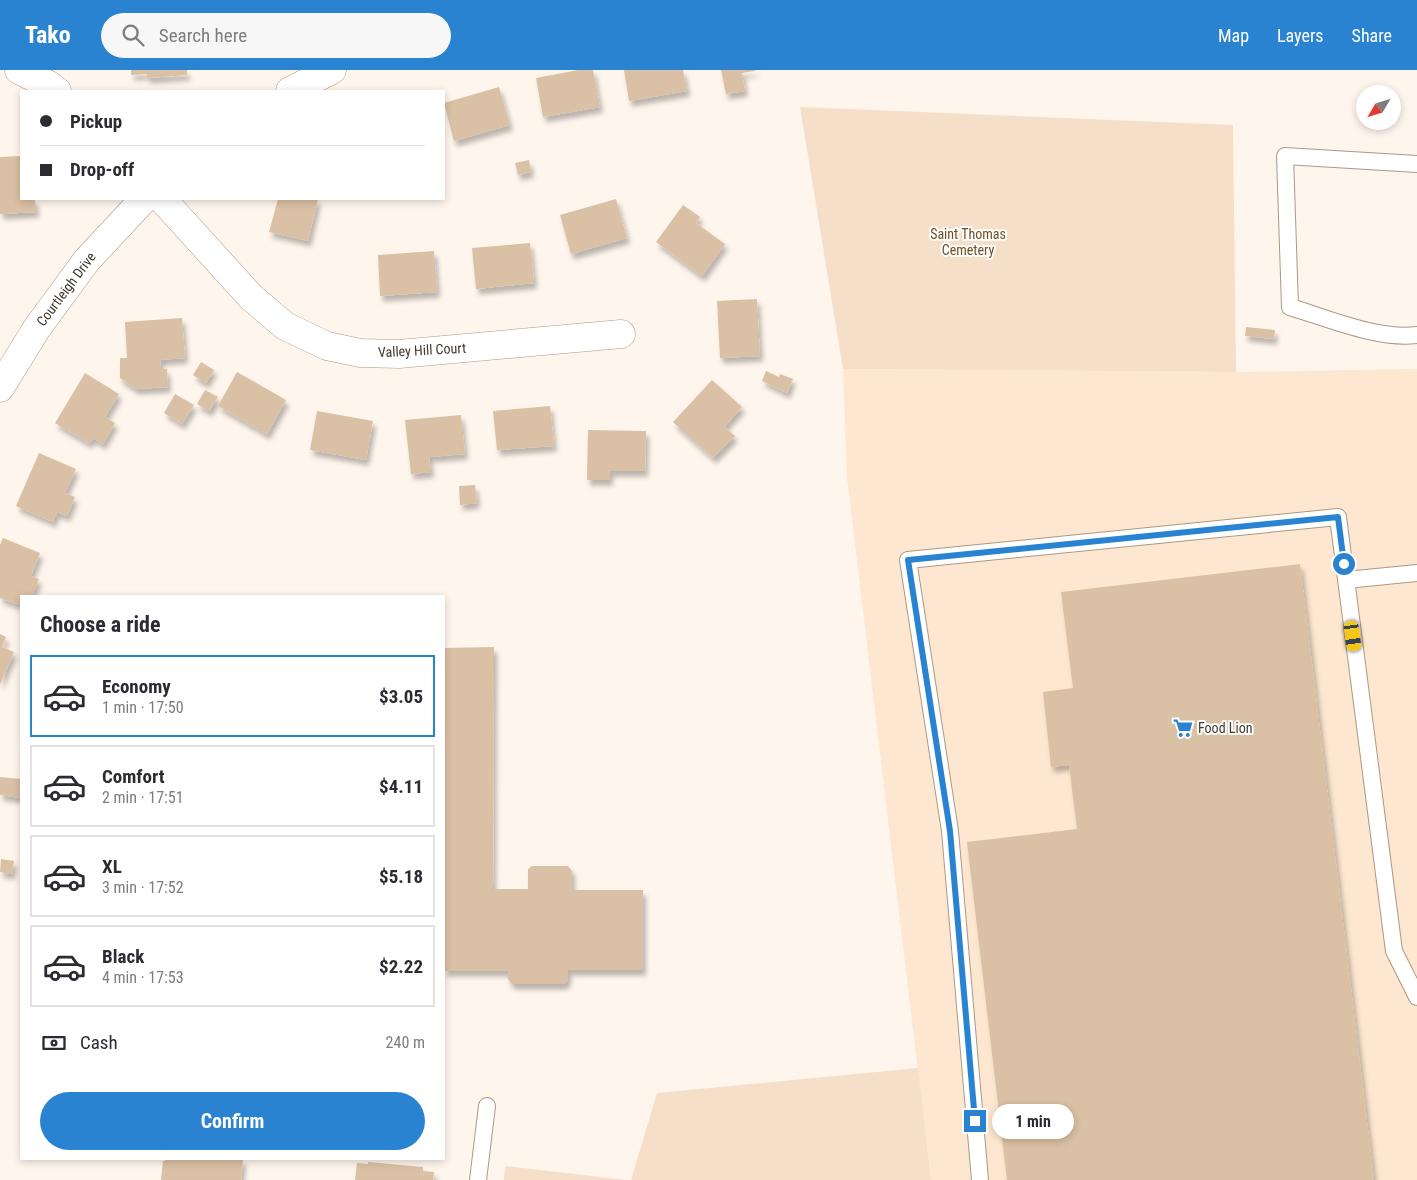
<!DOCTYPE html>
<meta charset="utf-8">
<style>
body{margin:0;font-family:"Roboto Condensed",sans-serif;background:#f7f7f7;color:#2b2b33;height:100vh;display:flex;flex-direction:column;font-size:19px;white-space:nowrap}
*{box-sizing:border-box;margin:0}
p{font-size:16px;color:#7c7c81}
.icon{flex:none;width:28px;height:28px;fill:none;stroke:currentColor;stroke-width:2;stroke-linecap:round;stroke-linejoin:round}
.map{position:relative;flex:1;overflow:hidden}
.details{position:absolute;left:20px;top:525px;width:425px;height:565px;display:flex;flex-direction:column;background:#fff;border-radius:0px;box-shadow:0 2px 8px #0003}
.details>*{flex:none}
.guide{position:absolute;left:20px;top:20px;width:425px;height:110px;border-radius:0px;box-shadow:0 2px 8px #0003;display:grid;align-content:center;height:110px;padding:0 20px;background:#fff}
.needle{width:32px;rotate:232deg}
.buttons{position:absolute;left:1356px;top:15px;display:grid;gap:10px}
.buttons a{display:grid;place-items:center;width:45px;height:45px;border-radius:50%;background:#fff;box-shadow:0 2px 8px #0003;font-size:25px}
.end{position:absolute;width:22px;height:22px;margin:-11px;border:6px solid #2a83d1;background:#fff;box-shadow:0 0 0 2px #fff}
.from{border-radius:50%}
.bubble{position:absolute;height:35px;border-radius:18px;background:#fff;box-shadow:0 2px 8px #0003;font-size:16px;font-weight:700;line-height:35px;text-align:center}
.car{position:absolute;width:15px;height:30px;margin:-15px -8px;border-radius:6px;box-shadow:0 0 4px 1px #0007;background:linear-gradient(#f5c518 24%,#345 0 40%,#f5c518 0 76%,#345 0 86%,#f5c518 0)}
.guide b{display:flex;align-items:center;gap:18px;height:48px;font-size:19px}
.guide b+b{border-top:1px solid #e1e1e2}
.guide i{width:12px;height:12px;background:#2b2b33}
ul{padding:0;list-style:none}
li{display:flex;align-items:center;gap:15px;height:82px;margin:0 10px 8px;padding:0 10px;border:2px solid #e1e1e2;border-radius:0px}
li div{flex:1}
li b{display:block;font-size:19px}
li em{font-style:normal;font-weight:700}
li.active{border-color:#2a83d1}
li>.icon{width:45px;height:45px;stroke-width:1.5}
h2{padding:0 20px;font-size:22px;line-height:60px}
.pay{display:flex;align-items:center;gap:12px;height:55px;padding:0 20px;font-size:19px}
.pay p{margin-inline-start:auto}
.cta{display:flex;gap:10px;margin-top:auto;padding:10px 20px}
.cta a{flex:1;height:58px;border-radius:30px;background:#2a83d1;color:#fff;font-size:20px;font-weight:700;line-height:58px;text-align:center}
header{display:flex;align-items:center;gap:30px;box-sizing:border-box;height:70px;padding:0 25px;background:#2a83d1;color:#fff}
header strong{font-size:24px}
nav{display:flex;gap:28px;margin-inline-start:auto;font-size:18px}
.search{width:350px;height:45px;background:#f7f7f7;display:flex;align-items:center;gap:12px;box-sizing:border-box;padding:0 18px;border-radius:28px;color:#7c7c81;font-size:19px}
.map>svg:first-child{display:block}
.built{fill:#fde7d0}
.green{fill:#f5dfc9}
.building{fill:#dac0a4;filter:url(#shadow)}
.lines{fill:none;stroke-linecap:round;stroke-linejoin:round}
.service-casing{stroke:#ad9882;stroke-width:18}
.minor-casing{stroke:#ad9882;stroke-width:29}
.tertiary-casing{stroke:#ad9882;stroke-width:29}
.service{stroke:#fff;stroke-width:16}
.minor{stroke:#fff;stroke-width:28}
.tertiary{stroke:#fff;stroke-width:28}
.route{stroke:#2a83d1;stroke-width:6}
.labels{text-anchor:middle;stroke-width:4;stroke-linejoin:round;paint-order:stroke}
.park-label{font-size:14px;fill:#724e21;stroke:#fff}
.street-label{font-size:14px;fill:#40382f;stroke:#fff}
.poi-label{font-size:14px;fill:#40382f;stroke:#fff;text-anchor:start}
</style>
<header>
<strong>Tako</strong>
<div class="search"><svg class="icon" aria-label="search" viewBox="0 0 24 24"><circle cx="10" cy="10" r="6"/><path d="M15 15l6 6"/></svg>Search here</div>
<nav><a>Map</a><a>Layers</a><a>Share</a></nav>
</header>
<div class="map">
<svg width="1417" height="1110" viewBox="0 0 1417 1110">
<defs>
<filter id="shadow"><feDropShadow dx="3" dy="5.5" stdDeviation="2.5" flood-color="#0004"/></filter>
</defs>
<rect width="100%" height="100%" fill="#fef5ec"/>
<path class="built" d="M843,299L1236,302L1417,299V1110H931L847,407Z"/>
<path class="green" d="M800,37L1233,55L1236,302L843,299Z
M918,998L931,1110H631L657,1023Z
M505,1096L626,1110H504Z"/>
<path class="building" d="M131,0H187V5L147,8V4L131,5Z
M578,0H593L600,37L543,47L536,8Z
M624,0H683L687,21L629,31Z
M721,0H755V1L742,3L745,21L726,24Z
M499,17L510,55L454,71L444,33Z
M21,86V129H35L36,142L0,144V87Z
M529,90L531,102L518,105L515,93Z
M278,129H318L308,171L269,162Z
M616,129L627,168L571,184L560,145Z
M683,135L700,147L696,153L725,174L702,206L656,172Z
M530,173L534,213L476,219L472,178Z
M434,181L437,222L380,226L378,185Z
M757,229L760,286L720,288L717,231Z
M182,248L185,288L160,290L161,299H167L168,317L136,319L120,308V288H127L125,252Z
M1246,257L1275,260L1274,269L1245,266Z
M201,292L214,300L206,313L193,305Z
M766,301L779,307L780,304L793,309L787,323L762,311Z
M237,302L286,330L267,364L218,336Z
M85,303L119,324L105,347L115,353L103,374L93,368L89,373L55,353Z
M712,310L742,337L724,357L735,366L713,388L673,352Z
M205,320L218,327L209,341L197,334Z
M175,324L194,335L182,354L164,343Z
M550,336L554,376L497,380L493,341Z
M317,341L373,351L366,390L310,380Z
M461,345L465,384L429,387L431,402L411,404L405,350Z
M588,360L646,361L645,401H610V410H587Z
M39,383L76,399L65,423L75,427L67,446L57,442L53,452L16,436Z
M475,415L477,433L460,435L459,416Z
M3,468L40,483L31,506L39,509L32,526L24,524L21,526L20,535L0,528V475Z
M1300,494L1374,1110H1007L967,772L1077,759L1069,695L1051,697L1043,622L1073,618L1061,522Z
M0,564L6,567L2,577L14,582L0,615Z
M494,577L493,819H528V799L532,796H568L572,801V820H643V900H568V910L564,914H512L508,909V901H444V578Z
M0,707L21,709V728L0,725Z
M1,789L14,791L12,804L0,802Z
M166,1089H243L241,1110H161L163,1091H165Z
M368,1092L423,1097V1101L434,1102L433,1110H355L357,1093L368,1094Z"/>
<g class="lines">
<defs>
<path id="service" d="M1417,94L1285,86L1290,237C1327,248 1378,270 1417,265
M1346,510L1417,503
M478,1110L487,1036
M980,1110L950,761L908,490L1338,447L1394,881L1417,927"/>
<path id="minor" d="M19,0L49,15L57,21
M162,129L251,227L285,256L327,276L360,283L399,284L621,264"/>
<path id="tertiary" d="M290,21L332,0
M0,318L37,258L87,190L144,129"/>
</defs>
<use href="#service" class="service-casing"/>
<use href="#minor" class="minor-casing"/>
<use href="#tertiary" class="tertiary-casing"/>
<use href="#service" class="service"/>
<use href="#minor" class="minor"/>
<use href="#tertiary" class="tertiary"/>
</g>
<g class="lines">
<path class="route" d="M975,1051L950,761L908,490L1338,447L1344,494"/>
</g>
<defs>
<symbol id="supermarket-bare" viewBox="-9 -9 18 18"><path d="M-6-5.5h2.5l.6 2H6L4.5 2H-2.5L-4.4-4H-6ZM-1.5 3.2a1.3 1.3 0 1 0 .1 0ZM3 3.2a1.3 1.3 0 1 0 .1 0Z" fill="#2a83d1" stroke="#fff" stroke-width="2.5" paint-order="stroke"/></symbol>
</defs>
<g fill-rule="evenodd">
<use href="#supermarket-bare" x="1169" y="644" width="28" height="28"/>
</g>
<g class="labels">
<g class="park-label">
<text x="968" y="169">Saint Thomas<tspan x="968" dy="16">Cemetery</tspan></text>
</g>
<g class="street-label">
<text transform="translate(66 219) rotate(-53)" y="5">Courtleigh Drive</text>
<text transform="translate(422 280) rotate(-3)" y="5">Valley Hill Court</text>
</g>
<g class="poi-label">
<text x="1198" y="663">Food Lion</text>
</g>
</g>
</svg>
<div class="buttons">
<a><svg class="needle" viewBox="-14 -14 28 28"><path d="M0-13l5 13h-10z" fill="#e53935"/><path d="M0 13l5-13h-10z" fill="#7c7c81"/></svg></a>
</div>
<i class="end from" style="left:1344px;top:494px"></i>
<i class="end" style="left:975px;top:1051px"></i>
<div class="bubble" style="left:992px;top:1034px;width:82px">1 min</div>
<i class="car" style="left:1353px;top:566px;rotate:172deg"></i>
<div class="guide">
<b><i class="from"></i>Pickup</b>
<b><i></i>Drop-off</b>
</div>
<section class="details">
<h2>Choose a ride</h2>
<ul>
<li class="active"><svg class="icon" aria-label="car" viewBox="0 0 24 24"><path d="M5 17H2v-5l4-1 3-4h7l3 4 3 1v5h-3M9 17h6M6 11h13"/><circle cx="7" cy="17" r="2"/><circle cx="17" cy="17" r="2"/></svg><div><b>Economy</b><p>1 min · 17:50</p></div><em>$3.05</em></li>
<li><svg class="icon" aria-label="car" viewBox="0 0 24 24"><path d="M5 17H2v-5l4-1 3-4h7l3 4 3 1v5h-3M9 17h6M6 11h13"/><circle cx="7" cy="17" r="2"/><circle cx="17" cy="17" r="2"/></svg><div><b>Comfort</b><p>2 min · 17:51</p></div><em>$4.11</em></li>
<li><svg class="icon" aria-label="car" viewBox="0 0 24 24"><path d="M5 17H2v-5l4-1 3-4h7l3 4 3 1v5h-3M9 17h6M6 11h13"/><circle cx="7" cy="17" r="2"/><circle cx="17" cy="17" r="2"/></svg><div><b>XL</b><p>3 min · 17:52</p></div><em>$5.18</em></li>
<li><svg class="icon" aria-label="car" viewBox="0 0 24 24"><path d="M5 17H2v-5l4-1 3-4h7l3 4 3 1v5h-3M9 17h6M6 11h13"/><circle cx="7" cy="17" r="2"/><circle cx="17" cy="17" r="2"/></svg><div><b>Black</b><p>4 min · 17:53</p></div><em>$2.22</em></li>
</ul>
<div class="pay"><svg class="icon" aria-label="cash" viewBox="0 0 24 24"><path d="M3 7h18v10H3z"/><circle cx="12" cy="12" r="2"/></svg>Cash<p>240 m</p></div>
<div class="cta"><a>Confirm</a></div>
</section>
</div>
